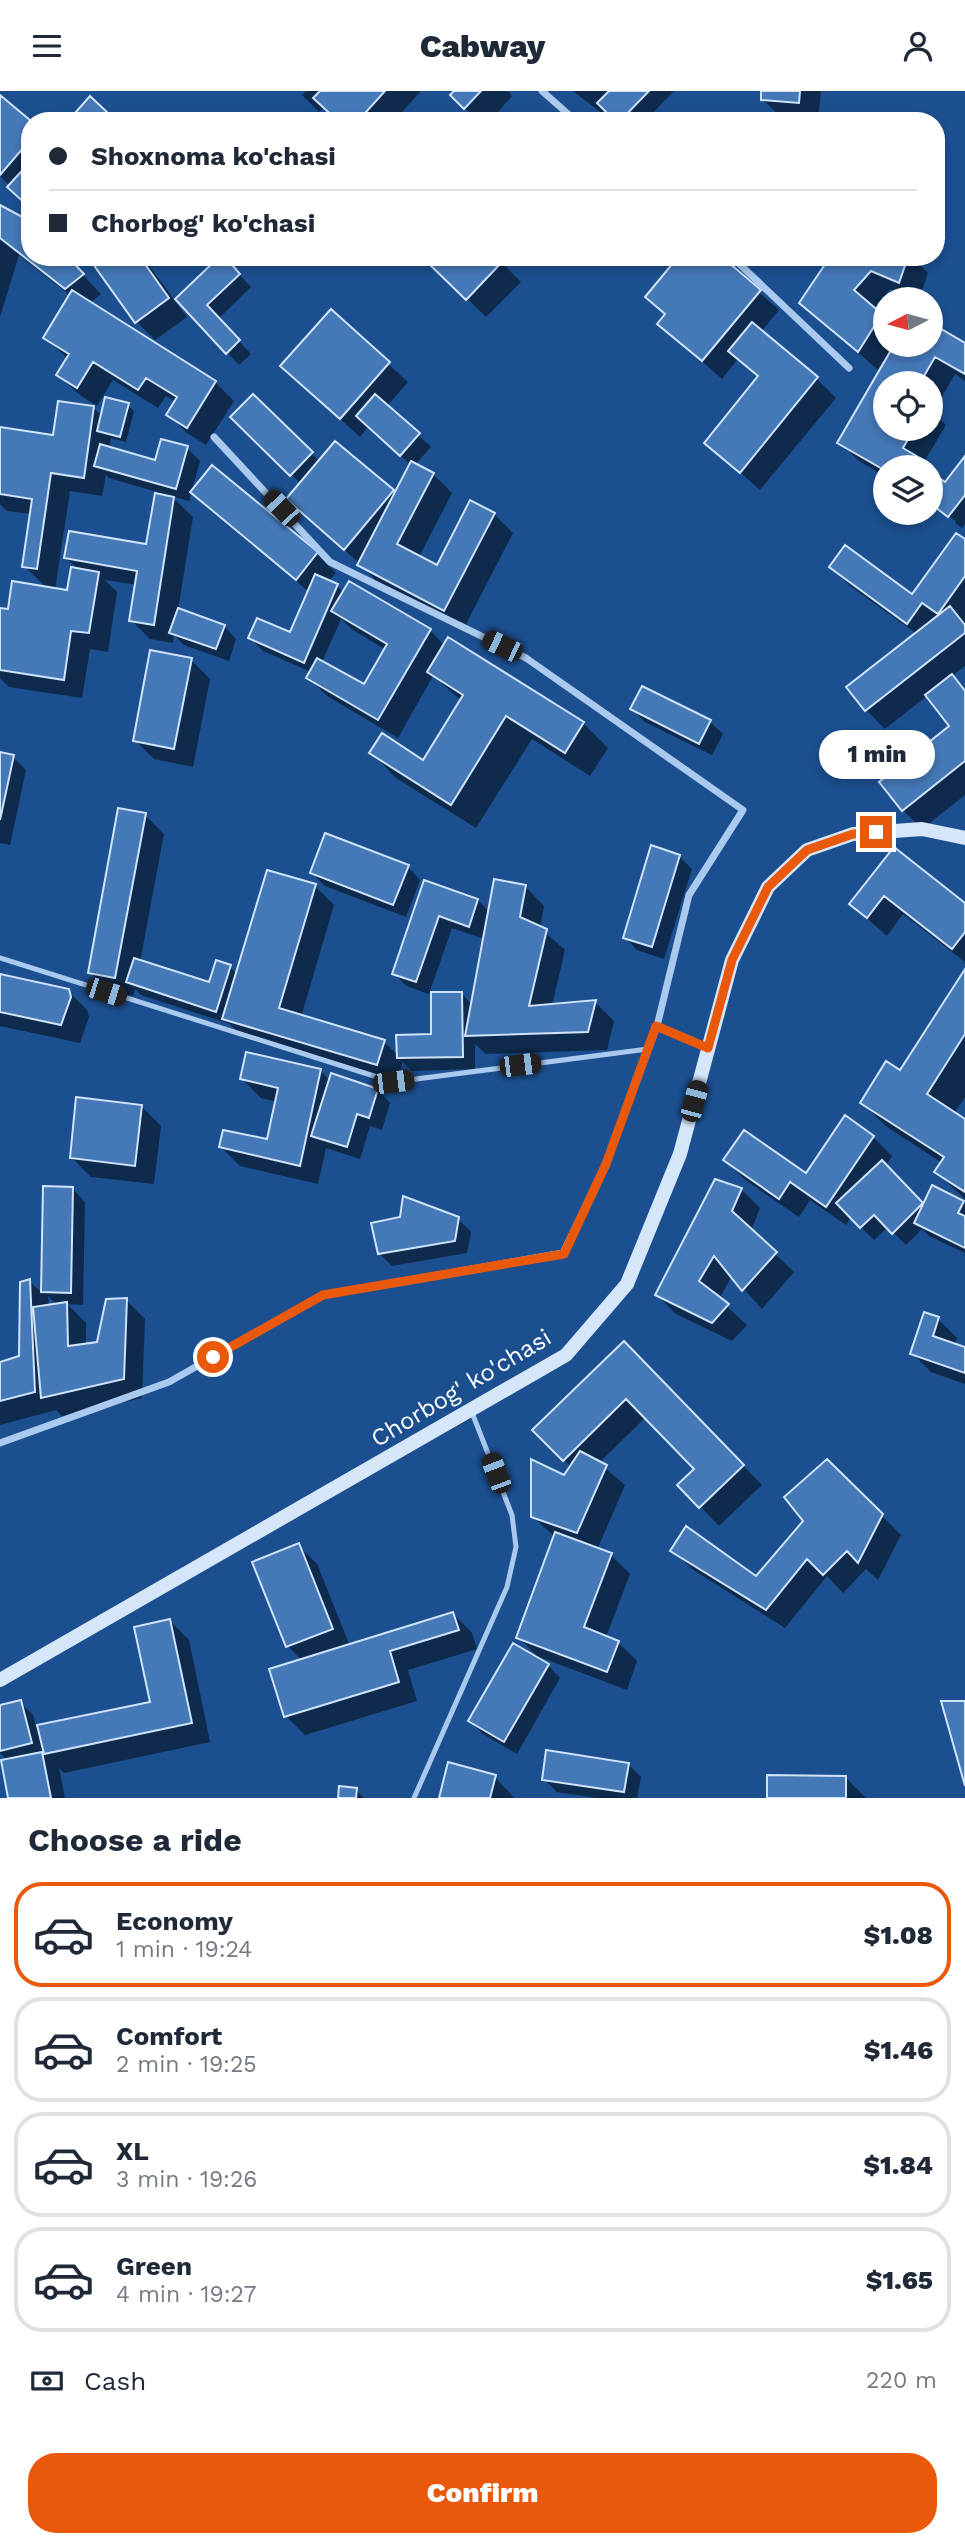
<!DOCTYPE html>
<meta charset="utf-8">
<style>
body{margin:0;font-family:"Work Sans",sans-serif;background:#f2f2f3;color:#1f2937;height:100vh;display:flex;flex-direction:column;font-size:26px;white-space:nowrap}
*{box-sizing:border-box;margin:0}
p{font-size:23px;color:#747a83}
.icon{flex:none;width:38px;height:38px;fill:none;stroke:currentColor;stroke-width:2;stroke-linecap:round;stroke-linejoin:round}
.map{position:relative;height:1707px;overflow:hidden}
.sheet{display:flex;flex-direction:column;background:#fff;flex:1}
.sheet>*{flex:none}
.top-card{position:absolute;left:21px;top:21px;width:924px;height:154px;border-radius:28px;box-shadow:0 4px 10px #0003;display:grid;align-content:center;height:154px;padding:0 28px;background:#fff}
.needle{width:46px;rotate:264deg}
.fabs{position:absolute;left:873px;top:196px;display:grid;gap:14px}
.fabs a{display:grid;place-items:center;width:70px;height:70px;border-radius:50%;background:#fff;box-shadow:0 4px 10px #0003;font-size:35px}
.end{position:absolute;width:32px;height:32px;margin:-16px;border:9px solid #ea580c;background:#fff;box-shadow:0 0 0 4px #fff}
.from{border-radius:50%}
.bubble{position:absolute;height:49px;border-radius:24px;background:#fff;box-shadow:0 4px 10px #0003;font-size:23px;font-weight:800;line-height:49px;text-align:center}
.car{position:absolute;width:21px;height:42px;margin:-21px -10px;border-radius:9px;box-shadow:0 0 5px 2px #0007;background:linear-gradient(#222 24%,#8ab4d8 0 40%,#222 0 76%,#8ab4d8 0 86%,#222 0)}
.top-card b{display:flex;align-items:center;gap:24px;height:66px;font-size:26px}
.top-card b+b{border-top:2px solid #e0e1e3}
.top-card i{width:18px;height:18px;background:#1f2937}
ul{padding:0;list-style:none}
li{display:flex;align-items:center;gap:21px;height:105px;margin:0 14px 10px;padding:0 14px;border:4px solid #e0e1e3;border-radius:28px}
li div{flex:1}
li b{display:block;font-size:26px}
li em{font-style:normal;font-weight:800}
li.active{border-color:#ea580c}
li>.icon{width:63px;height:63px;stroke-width:1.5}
h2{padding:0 28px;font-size:32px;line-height:84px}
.pay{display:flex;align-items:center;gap:18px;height:77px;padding:0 28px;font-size:26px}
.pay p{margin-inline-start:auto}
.cta{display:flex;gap:14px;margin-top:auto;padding:14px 28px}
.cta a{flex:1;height:80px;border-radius:28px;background:#ea580c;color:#fff;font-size:28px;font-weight:800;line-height:80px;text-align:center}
header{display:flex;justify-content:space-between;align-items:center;height:91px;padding:0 28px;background:#fff;font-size:32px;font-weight:800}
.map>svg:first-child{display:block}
.shadow{fill:#0007;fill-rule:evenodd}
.building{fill:#4478b7;stroke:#cfe3fa;stroke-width:2}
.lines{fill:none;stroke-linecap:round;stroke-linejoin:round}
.lane{stroke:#a9c9ee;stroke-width:5}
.street{stroke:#a9c9ee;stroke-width:7}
.secondary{stroke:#d6e6fa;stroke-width:14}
.route{stroke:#ea580c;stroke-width:9}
.labels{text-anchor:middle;stroke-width:5;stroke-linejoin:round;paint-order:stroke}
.street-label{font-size:24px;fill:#fff;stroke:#1b4f8f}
</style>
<header><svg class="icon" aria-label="menu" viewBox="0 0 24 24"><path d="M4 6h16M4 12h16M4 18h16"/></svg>Cabway<svg class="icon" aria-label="person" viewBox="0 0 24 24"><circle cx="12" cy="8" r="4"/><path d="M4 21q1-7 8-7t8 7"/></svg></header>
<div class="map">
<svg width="965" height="1707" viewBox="0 0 965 1707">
<rect width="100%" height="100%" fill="#1b4f8f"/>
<path class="shadow" d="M306,0H421L394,30H339L325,16L319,21L302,4Z
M456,0H508L512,5L490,30H478L452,4Z
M573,0H674L645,30H617L614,26L612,30Z
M763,0H821L818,30L782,27L762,8Z
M0,6L30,31V116L0,85Z
M91,8L113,30H70Z
M0,116L30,166H66L101,203L90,212L215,291L234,310L206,354L187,342L168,323L176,311L166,305L158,317L113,289L97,315L77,302L58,283L68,268L45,247L71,205L19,164L0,226Z
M83,166H163L150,176L187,226L155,249L136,230L98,177L96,179Z
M424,166H496L521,191L486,226Z
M719,166L779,219L761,241L817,288L836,307L760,399L706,351L759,287L738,268L722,288L659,233L666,225L647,206Z
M832,166H912L928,182L919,208L890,198L873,218L886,229V254H931V234L965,254V290L955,283L933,321L946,334L924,371L929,374L947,392L965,368V433L962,437L955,432L956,430L931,413V376H886V386L859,370L840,351L885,273L882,271L878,279L801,212ZM886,292H931V338H886Z
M235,179L251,196L218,228L251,263L239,274L177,208Z
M331,221L408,291L387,315L431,356L415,374L433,383L452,402L419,466L438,476L494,423L513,442L464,537L379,493L360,473L288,408L301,393L233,326L253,305L320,371L335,352L396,403L411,374L368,336L360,346L282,275Z
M128,314L134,320L126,351L111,347L109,358L156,371L187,357L200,370L189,410L171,405L193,426L178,519L224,535L236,548L229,570L184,554L174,544L173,552L150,548L131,529L137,494L105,489L117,501L108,561L90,558L82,607L9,596L0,587V589V519L10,520L47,497L24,475L32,423L7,420L0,413V337L54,346L94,317L102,325ZM106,384L109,387L167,404L148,455L66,467L79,479L69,501L55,499L70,400L102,405Z
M212,376L317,463L336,482L328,491L337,495L344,502L430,539L445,555L449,548L583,632L608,657L590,685L532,648L476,737L396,687L372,662L424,671L462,610L433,585L398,647L327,605L308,586L311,581L263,560L250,547L291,543L309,501L211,420L192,401ZM341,528L353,539L386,559L364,596L322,571Z
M965,450V575L952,585L965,598V704L922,738L903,719L952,635L928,604L885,638L866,619L917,543L850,495L831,476L913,505Z
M191,569L210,588L193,676L154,668L135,649Z
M632,618L710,631L723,643L712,664L645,631Z
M0,663L13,666L26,679L10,754L0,752Z
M145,724L164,743L140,871L210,894L230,876L237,883L315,795L334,814L301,926L384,951L399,965L433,945L462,903L472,914L484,848L452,837L429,903L406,895L394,882L425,791L478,809L489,821L525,795L544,815L540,837L565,859L552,915L595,911L614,930L607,959L486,963L475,953V978L412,980L403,971L396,992L243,947L230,933L141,904L135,898L133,905L109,900L90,881Z
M894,759L965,814V871L903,823L887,845L851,813Z
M679,765L692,778L664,868L637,859L625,846Z
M408,776L420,789L406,826L325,795L312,782Z
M965,881V1006L954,1023L965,1030V1108L936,1081L942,1072L887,1036L862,1012L900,982Z
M0,885L68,900L87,919L89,926L80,952L0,935Z
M320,979L330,990L378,999L390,1012L382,1039L370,1035L360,1068L326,1057L318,1093L240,1075L221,1056L269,1050L277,1011L261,1007L242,988Z
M142,1016L161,1035L154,1093L91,1086L72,1067Z
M846,1027L873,1046L892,1065L886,1075L924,1115L933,1097L965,1113V1162L929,1145L922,1138L906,1154L888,1136L874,1149L851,1126L846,1134L810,1109L799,1126L744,1088L725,1069L807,1084Z
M45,1097L73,1098L85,1111L83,1214L67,1213L86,1232V1254L99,1252L126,1209L145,1228L142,1307L62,1325L56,1319L0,1334V1273L21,1266L29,1190L43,1203ZM48,1205L57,1214L49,1215Z
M741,1098L760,1117L751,1140L794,1181L762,1218L732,1185L719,1208L747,1234L732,1250L676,1223L657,1204Z
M458,1128L471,1141L467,1162L392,1175L379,1162Z
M938,1228L957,1247L955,1254L965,1258V1293L931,1281L912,1262Z
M624,1252L762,1394L719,1435L680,1394L697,1378L646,1326L599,1372L625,1394L597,1459L611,1464L630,1483L606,1546L618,1551L637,1570L627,1599L537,1565L518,1546L555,1446L532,1425L571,1376L535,1340Z
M827,1370L901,1444L878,1489L866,1478L843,1502L827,1485L785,1537L692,1478L673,1459L756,1488L805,1430Z
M298,1454L317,1473L350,1555L453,1523L472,1542L477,1558L408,1579L417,1610L305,1644L286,1625L272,1579L302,1570L288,1555Z
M170,1530L189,1549L210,1651L64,1682L59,1677L65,1707H10L8,1670L0,1662V1616L20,1611L33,1624L36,1636L152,1612Z
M548,1574L560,1587L517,1663L483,1643L470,1630Z
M628,1673L641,1686L637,1707H597L557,1701L544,1688Z
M495,1686L514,1707H440Z
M846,1687L866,1707H769Z
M356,1699L364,1707H339Z"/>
<path class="building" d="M320,0H385L358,30H338L313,7Z
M454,0H481L464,18L450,4Z
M609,0H649L620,30H615L597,12Z
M761,0H800L799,12L761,9Z
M0,4L31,30L30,49L0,84Z
M90,5L108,22L101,30H68Z
M789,23L822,30H786Z
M30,71V117L7,96Z
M0,114L30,130V166H68L84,183L65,198L0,147Z
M88,166H140L169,207L135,232Z
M219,166H225L240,183L207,214L240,249L226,263L175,208Z
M422,166H499L503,170L466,209Z
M678,166H722L761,199L702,270L657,233L665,223L645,206Z
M830,166H908L899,192L871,180L854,199L882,223L858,261L799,212Z
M72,199L216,290L187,337L166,324L177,306L146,287L138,299L93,271L77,297L56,284L69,263L43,247Z
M331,218L390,271L340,328L280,275Z
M752,231L818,286L740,382L704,352L758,285L728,260Z
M931,232L965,252V283L935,266L920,292H886V338H914L903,357L930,373L928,376H886V380L837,352L894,254H931Z
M253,303L313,361L290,385L230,326Z
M375,303L420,342L400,365L356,325Z
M105,306L129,312L120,346L97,340Z
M58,310L94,315L84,387L51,382L37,478L22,476L32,408L0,403V336L53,344Z
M161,348L188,355L176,398L94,375L100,353L155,369Z
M335,350L394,399L344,459L286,408Z
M965,365V404L948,426L931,413V394L938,386L945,391Z
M411,370L434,382L397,453L437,474L470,409L495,422L444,520L357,474Z
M212,374L318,461L296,489L190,401Z
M155,402L174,406L154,534L129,530L137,480L64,467L69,440L146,453Z
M956,442L965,448V485L938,523L922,512L907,533L829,476L845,454L912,503Z
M71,476L99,481L89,542L71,540L64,589L0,579V517L8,518L12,490L67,499Z
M315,483L338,493L304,572L248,547L257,527L290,541Z
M349,490L431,538L378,629L306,587L317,567L364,593L387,553L331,520Z
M950,515L965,534V542L865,620L846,596Z
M178,517L225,534L216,558L169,542Z
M448,546L584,631L565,662L506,625L451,714L369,662L382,642L423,669L463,604L427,581Z
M150,559L192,567L174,658L133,650Z
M952,583L965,600V670L902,720L879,691L949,635L925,604Z
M642,595L711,629L699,653L630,618Z
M0,661L14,664L0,729Z
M118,717L146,722L115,887L88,882Z
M325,742L409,774L393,814L310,782Z
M651,754L680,764L652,856L623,847Z
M894,756L965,812V841L952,858L884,805L867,827L849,813Z
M267,779L316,793L279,917L385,949L377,974L222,928Z
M494,788L526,794L520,826L547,838L529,915L596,909L588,941L465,945Z
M424,789L478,808L469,836L439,825L416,891L392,883Z
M134,867L209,891L216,869L231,874L216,921L126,891Z
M965,878V943L927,1003L965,1028V1101L934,1081L944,1066L860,1012L886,970L900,979Z
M0,883L69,898L71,906L61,934L0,921Z
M431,901H462L463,966L397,967L396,944L431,943Z
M246,961L321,978L300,1075L219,1056L223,1039L267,1048L278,997L240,988Z
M331,982L378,998L369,1027L357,1023L347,1056L311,1045Z
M76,1006L142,1014L135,1075L70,1067Z
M845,1024L874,1045L826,1116L790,1091L779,1108L723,1069L744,1039L806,1082Z
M882,1069L923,1112L892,1143L874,1124L860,1137L836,1112Z
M715,1088L742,1097L732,1120L777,1161L742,1200L714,1165L699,1190L729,1213L712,1232L655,1204Z
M932,1094L964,1110L958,1122L965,1125V1157L914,1132Z
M43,1095L73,1096L71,1202L41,1201Z
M403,1105L459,1126L455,1150L378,1163L371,1132L400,1126Z
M30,1188L35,1301L0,1310V1271L19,1265L20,1191Z
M127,1207L124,1288L41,1307L33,1216L67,1211L68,1255L97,1251L106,1208Z
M924,1221L939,1226L933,1245L965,1256V1282L910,1263Z
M624,1250L744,1374L699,1417L677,1394L694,1378L626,1308L563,1370L532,1339Z
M580,1360L607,1374L577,1442L531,1426V1368L564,1384Z
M827,1368L883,1423L858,1472L847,1460L823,1484L807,1468L766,1519L670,1460L686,1435L756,1485L803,1430L784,1406Z
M555,1441L612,1462L584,1536L619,1550L607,1581L516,1547Z
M299,1452L333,1538L286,1556L252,1471Z
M453,1521L459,1539L390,1560L399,1591L284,1626L269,1578Z
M170,1528L192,1632L44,1663L37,1634L150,1611L134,1536Z
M513,1552L549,1573L504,1651L468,1630Z
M21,1609L32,1652L0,1660V1614Z
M941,1610H965V1695Z
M546,1659L629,1672L624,1701L542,1689Z
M42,1661L51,1707H8L1,1669Z
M448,1671L496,1684L490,1707H439Z
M767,1684L846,1685V1707H767Z
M339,1695L357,1697L356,1707H338Z"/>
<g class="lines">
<path class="lane" d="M0,867L393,991L648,958
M414,1707L507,1496L516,1456L512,1424L471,1319"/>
<path class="street" d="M542,0L576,30
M732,166L849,277
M214,346L330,471L526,567L743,719L689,804L657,935L708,957
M0,1352L169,1291L323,1204L563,1162L606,1073L657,935"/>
<path class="secondary" d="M0,1589L566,1264L627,1193L680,1063L732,869L768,796L807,759L853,743L922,738L965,747"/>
</g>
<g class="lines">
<path class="route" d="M213,1266L323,1204L564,1163L606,1073L656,935L708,957L732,869L768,796L807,759L853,743L876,741"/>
</g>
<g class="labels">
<g class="street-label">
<text transform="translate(461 1297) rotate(-31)" y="8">Chorbog' ko'chasi</text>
</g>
</g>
</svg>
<div class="fabs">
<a><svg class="needle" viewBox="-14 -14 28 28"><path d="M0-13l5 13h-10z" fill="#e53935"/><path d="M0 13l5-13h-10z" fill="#747a83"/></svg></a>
<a><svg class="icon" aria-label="locate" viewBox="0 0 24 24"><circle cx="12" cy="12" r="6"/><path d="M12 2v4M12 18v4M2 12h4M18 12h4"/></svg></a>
<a><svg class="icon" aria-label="layers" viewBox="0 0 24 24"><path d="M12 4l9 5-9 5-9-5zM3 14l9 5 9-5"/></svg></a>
</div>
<i class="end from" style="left:213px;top:1266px"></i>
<i class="end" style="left:876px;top:741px"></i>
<div class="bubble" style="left:819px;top:639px;width:116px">1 min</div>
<i class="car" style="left:281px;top:417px;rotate:316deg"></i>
<i class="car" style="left:502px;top:555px;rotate:296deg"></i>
<i class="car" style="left:106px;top:901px;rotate:108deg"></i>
<i class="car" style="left:520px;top:974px;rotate:83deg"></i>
<i class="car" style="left:393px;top:991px;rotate:83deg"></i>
<i class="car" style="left:694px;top:1010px;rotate:15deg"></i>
<i class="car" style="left:496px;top:1382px;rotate:339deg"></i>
<div class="top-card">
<b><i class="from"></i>Shoxnoma ko'chasi</b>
<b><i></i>Chorbog' ko'chasi</b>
</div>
</div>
<section class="sheet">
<h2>Choose a ride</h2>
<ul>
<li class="active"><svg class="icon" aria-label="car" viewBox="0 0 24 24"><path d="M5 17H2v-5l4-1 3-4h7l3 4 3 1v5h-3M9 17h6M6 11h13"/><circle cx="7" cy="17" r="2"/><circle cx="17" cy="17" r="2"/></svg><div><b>Economy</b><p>1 min · 19:24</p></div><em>$1.08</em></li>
<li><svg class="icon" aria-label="car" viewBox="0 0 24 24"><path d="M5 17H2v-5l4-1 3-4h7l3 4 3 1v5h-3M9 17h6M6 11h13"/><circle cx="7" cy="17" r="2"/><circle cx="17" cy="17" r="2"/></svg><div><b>Comfort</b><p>2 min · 19:25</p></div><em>$1.46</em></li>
<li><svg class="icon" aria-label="car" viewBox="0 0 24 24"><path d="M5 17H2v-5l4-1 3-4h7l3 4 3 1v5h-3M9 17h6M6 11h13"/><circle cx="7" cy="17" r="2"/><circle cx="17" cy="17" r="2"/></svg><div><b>XL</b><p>3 min · 19:26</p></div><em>$1.84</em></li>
<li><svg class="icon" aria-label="car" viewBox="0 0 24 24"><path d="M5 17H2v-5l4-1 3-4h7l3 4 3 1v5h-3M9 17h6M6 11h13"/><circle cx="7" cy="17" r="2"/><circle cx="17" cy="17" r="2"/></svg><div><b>Green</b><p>4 min · 19:27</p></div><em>$1.65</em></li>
</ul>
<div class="pay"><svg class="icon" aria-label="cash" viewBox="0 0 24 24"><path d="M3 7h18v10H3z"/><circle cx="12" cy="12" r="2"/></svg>Cash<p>220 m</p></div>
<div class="cta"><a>Confirm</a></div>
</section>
